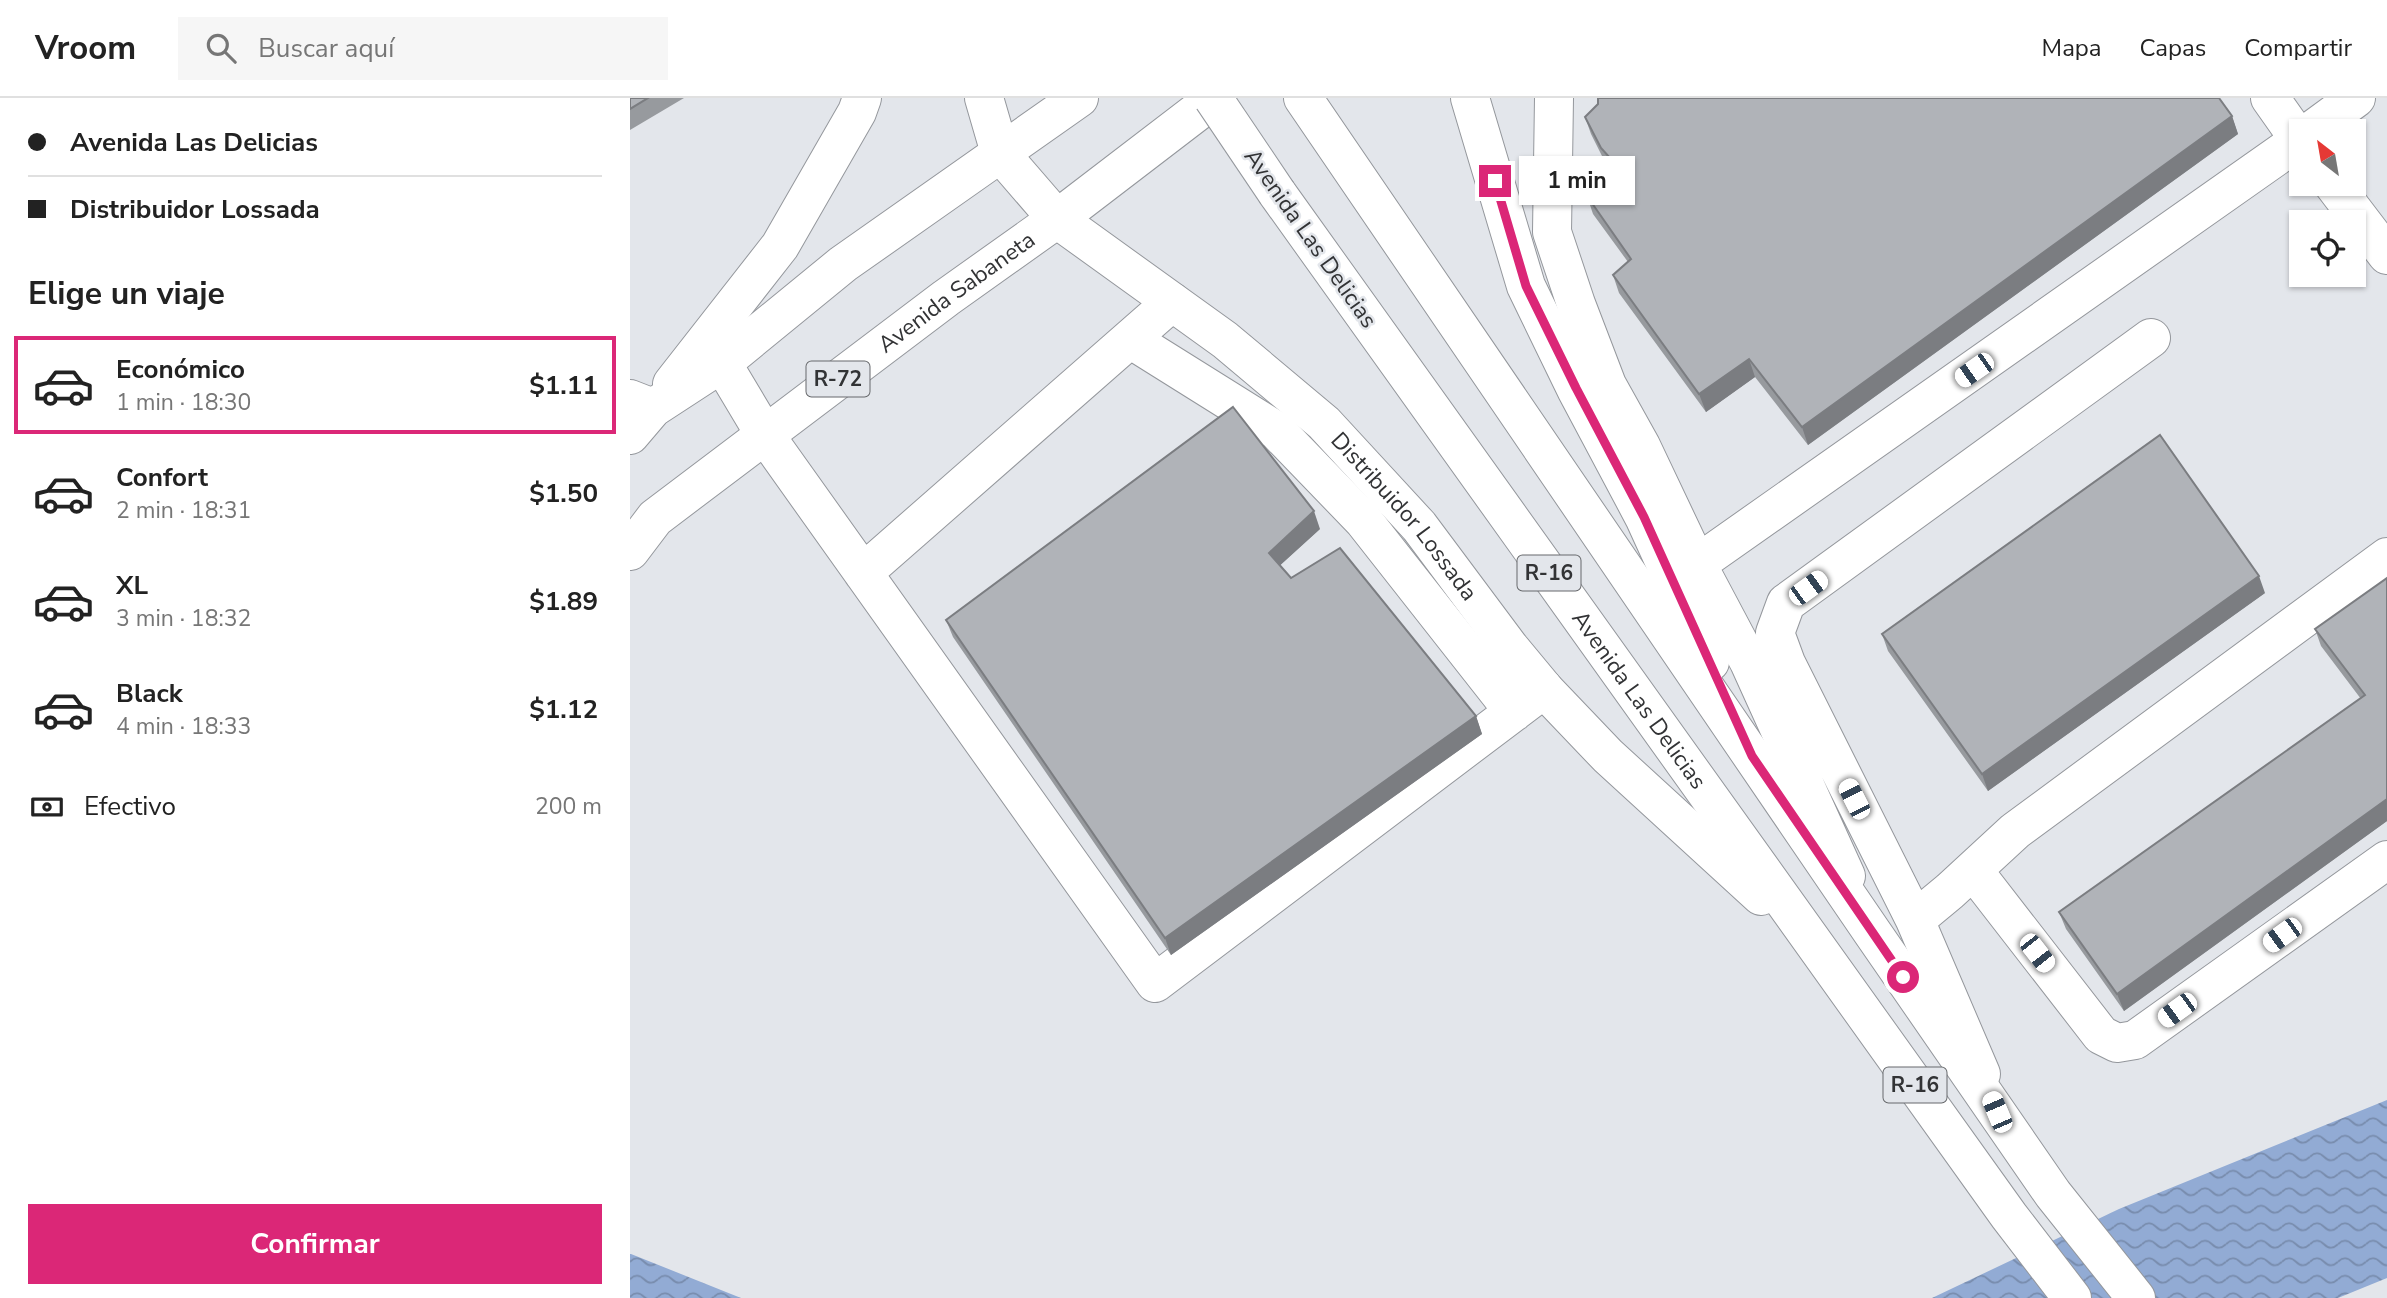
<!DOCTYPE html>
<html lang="es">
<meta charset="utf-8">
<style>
body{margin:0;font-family:"Nunito Sans",sans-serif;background:#f6f6f6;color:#222;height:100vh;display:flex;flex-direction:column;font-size:26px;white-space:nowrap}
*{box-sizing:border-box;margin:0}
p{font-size:23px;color:#767676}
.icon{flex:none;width:38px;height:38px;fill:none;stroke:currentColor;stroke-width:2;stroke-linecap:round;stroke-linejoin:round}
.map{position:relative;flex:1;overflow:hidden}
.sheet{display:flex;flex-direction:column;background:#fff;width:630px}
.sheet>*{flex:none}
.hud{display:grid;align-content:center;height:154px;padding:0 28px;background:#fff}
.needle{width:46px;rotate:329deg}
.buttons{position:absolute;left:1659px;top:21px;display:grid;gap:14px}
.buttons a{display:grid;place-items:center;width:77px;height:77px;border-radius:0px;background:#fff;box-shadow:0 2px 5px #0004;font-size:35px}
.end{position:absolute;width:32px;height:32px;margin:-16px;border:9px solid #db2777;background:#fff;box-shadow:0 0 0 4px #fff}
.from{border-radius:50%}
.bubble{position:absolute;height:49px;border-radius:0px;background:#fff;box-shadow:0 2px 5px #0004;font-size:23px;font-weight:700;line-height:49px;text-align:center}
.car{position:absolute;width:21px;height:42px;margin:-21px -10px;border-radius:9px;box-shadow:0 0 5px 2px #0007;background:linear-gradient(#fff 24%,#345 0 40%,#fff 0 76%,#345 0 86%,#fff 0)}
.hud b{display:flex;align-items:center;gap:24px;height:66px;font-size:26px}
.hud b+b{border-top:2px solid #e0e0e0}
.hud i{width:18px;height:18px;background:#222}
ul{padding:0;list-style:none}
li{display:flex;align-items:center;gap:21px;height:98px;margin:0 14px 10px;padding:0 14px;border:4px solid transparent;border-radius:0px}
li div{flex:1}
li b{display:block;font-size:26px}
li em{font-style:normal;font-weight:700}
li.selected{border-color:#db2777}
li>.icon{width:63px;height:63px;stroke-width:1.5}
h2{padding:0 28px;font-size:32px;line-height:84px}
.pay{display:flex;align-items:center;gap:18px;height:77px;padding:0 28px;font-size:26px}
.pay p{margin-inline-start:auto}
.button{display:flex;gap:14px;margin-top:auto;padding:14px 28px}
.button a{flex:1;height:80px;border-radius:0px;background:#db2777;color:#fff;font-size:28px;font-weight:700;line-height:80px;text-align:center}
header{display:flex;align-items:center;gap:42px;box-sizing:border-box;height:98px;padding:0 35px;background:#fff;border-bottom:2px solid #e0e0e0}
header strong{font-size:33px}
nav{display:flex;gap:38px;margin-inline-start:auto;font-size:24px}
.search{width:490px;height:63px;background:#f6f6f6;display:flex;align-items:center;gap:18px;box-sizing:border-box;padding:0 24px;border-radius:0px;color:#767676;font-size:26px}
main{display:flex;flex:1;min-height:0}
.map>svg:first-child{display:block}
.water{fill:url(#water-waves)}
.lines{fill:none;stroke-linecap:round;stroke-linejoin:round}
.minor-casing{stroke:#94979c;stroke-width:40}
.major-casing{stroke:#94979c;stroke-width:40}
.minor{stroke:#fff;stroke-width:38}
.major{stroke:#fff;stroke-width:38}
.major-bridge-casing{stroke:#94979c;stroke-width:40;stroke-linecap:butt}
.major-bridge{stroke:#fff;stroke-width:38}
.wall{fill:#979a9e}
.shaded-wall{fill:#7b7d81}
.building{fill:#b0b3b8;stroke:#7b7d81;stroke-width:2}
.route{stroke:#db2777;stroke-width:9}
.labels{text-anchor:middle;stroke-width:5;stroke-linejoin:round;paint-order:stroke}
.shield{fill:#e3e6eb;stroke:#67696c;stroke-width:2}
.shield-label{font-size:21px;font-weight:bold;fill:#323335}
.street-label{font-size:23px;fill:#323335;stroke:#e3e6eb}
</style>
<header>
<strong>Vroom</strong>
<div class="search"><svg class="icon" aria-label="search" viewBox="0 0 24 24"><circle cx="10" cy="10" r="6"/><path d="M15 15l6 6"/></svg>Buscar aquí</div>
<nav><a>Mapa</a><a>Capas</a><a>Compartir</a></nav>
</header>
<main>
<section class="sheet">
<div class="hud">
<b><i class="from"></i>Avenida Las Delicias</b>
<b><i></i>Distribuidor Lossada</b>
</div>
<h2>Elige un viaje</h2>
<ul>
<li class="selected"><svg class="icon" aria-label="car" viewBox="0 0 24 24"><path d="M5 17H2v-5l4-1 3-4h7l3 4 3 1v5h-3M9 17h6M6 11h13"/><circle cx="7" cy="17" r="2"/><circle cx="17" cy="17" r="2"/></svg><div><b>Económico</b><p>1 min · 18:30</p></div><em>$1.11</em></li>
<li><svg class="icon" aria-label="car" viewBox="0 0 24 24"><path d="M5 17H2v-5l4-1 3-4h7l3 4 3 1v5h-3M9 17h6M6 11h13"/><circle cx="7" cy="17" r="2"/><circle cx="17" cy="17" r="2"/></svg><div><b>Confort</b><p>2 min · 18:31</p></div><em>$1.50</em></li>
<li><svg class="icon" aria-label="car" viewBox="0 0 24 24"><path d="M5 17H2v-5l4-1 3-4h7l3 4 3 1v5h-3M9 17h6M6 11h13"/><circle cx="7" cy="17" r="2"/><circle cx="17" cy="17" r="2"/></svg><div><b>XL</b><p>3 min · 18:32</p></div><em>$1.89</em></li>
<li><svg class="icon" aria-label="car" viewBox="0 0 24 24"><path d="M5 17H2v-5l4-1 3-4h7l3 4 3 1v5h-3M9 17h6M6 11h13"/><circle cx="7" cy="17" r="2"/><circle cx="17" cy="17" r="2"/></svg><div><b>Black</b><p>4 min · 18:33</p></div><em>$1.12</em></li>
</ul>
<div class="pay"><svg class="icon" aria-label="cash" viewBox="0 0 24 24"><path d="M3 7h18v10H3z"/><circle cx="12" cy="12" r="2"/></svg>Efectivo<p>200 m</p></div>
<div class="button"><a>Confirmar</a></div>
</section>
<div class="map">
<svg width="1757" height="1200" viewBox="0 0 1757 1200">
<defs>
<pattern id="water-waves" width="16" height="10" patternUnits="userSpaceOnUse" patternTransform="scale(1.75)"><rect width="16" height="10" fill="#92abd4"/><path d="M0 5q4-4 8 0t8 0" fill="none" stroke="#788cad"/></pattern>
</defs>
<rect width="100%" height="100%" fill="#e3e6eb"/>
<path class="water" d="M1757,1002V1180L1708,1200H1302L1489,1111Z
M0,1156H1L111,1200H0Z"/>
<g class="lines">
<defs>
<path id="minor" d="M924,0L922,134L946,206L977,287L1011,348L1067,466L1119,564L1216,778
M1640,0L1671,44
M1681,33L1726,0
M1703,86L1757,157
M500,241L647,333L733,422L884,614
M92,265L135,337L525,885L914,591
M0,301L23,310
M1067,466L1671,41
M233,475L542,204
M1343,772L1471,937L1487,945L1505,942L1757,762
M1285,822L1156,565L1145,535L1156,505L1521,240
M1351,976L1285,822L1320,793L1385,733L1757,459"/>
<g id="major">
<path id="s1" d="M354,0L370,55L427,121L595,242L694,325L789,428L880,550L914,591L978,658L1131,798"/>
<path d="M673,0L1242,834L1423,1096L1506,1200"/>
<path d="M840,0L896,188L946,291L1014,419L1080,564"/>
<path id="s2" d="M647,95L1379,1118L1442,1200"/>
<path d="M42,286L150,148L227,14L232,0"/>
<path d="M0,337L23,310L92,265L213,166L449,0"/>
<path id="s3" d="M0,453L25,420L316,200L427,121L585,0"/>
</g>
</defs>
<use href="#minor" class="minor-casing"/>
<use href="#major" class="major-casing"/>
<use href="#minor" class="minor"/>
<use href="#major" class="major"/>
<defs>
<path id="major-bridge" d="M583,0L647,95"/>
</defs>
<use href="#major-bridge" class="major-bridge-casing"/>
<use href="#major-bridge" class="major-bridge"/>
</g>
<path class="wall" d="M0,0H54L0,32Z
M968,6L1602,18L1608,36L1178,347L1125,279L1076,314L989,195L983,177L998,164L963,116L957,98L984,75L977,68L961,36L955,19Z
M690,431L650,467L661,480L846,618L852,636L541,857L323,539L316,522Z
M1757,480V723L1494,913L1436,831L1429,814L1731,601L1691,548L1685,531Z
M1635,495L1358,693L1258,553L1252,536Z"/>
<path class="shaded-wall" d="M1602,18L1608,36L1178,347L1172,329Z
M1119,261L1125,279L1076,314L1069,296Z
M684,413L690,431L645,472L639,455Z
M1629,478L1635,495L1358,693L1352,676Z
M846,618L852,636L541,857L535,840Z
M1757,701V723L1494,913L1487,896Z"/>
<path class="building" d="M0,0H18L0,11Z
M968,0H1589L1602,18L1172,329L1119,261L1069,296L983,177L1001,161L957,98L989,70L971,50L955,19L968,6Z
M603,309L684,413L639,455L661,480L710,450L846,618L535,840L316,522Z
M1530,337L1629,478L1352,676L1252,536Z
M1757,480V701L1487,896L1429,814L1735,597L1685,531Z"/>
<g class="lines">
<path class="route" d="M865,83L896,188L946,290L1014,419L1122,658L1273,879"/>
</g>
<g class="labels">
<g class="shield">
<rect x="176.5" y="263.5" width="63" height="35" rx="5"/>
<rect x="887.5" y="457.5" width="63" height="35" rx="5"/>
<rect x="1253.5" y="969.5" width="63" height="35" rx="5"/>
</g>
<g class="shield-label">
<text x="208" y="288">R-72</text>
<text x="919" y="482">R-16</text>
<text x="1285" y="994">R-16</text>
</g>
<g class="street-label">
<text transform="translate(681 140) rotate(55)" y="8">Avenida Las Delicias</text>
<text dy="8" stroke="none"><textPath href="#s3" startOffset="418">Avenida Sabaneta</textPath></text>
<text dy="8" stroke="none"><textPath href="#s1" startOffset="604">Distribuidor Lossada</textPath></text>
<text dy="8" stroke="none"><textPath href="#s2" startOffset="623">Avenida Las Delicias</textPath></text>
</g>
</g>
</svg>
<div class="buttons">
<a><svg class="needle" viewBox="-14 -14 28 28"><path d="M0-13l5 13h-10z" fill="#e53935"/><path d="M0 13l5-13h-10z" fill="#767676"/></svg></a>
<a><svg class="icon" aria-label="locate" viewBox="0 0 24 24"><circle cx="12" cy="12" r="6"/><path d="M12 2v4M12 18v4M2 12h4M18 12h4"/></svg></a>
</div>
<i class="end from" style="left:1273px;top:879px"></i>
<i class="end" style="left:865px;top:83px"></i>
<div class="bubble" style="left:889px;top:58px;width:116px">1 min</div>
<i class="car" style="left:1344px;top:272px;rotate:235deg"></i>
<i class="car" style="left:1178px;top:490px;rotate:54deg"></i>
<i class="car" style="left:1224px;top:701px;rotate:333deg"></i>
<i class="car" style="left:1652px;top:837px;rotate:234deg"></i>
<i class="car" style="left:1407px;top:855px;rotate:142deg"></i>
<i class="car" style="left:1547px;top:912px;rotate:234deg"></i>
<i class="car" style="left:1367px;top:1014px;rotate:337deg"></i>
</div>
</main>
